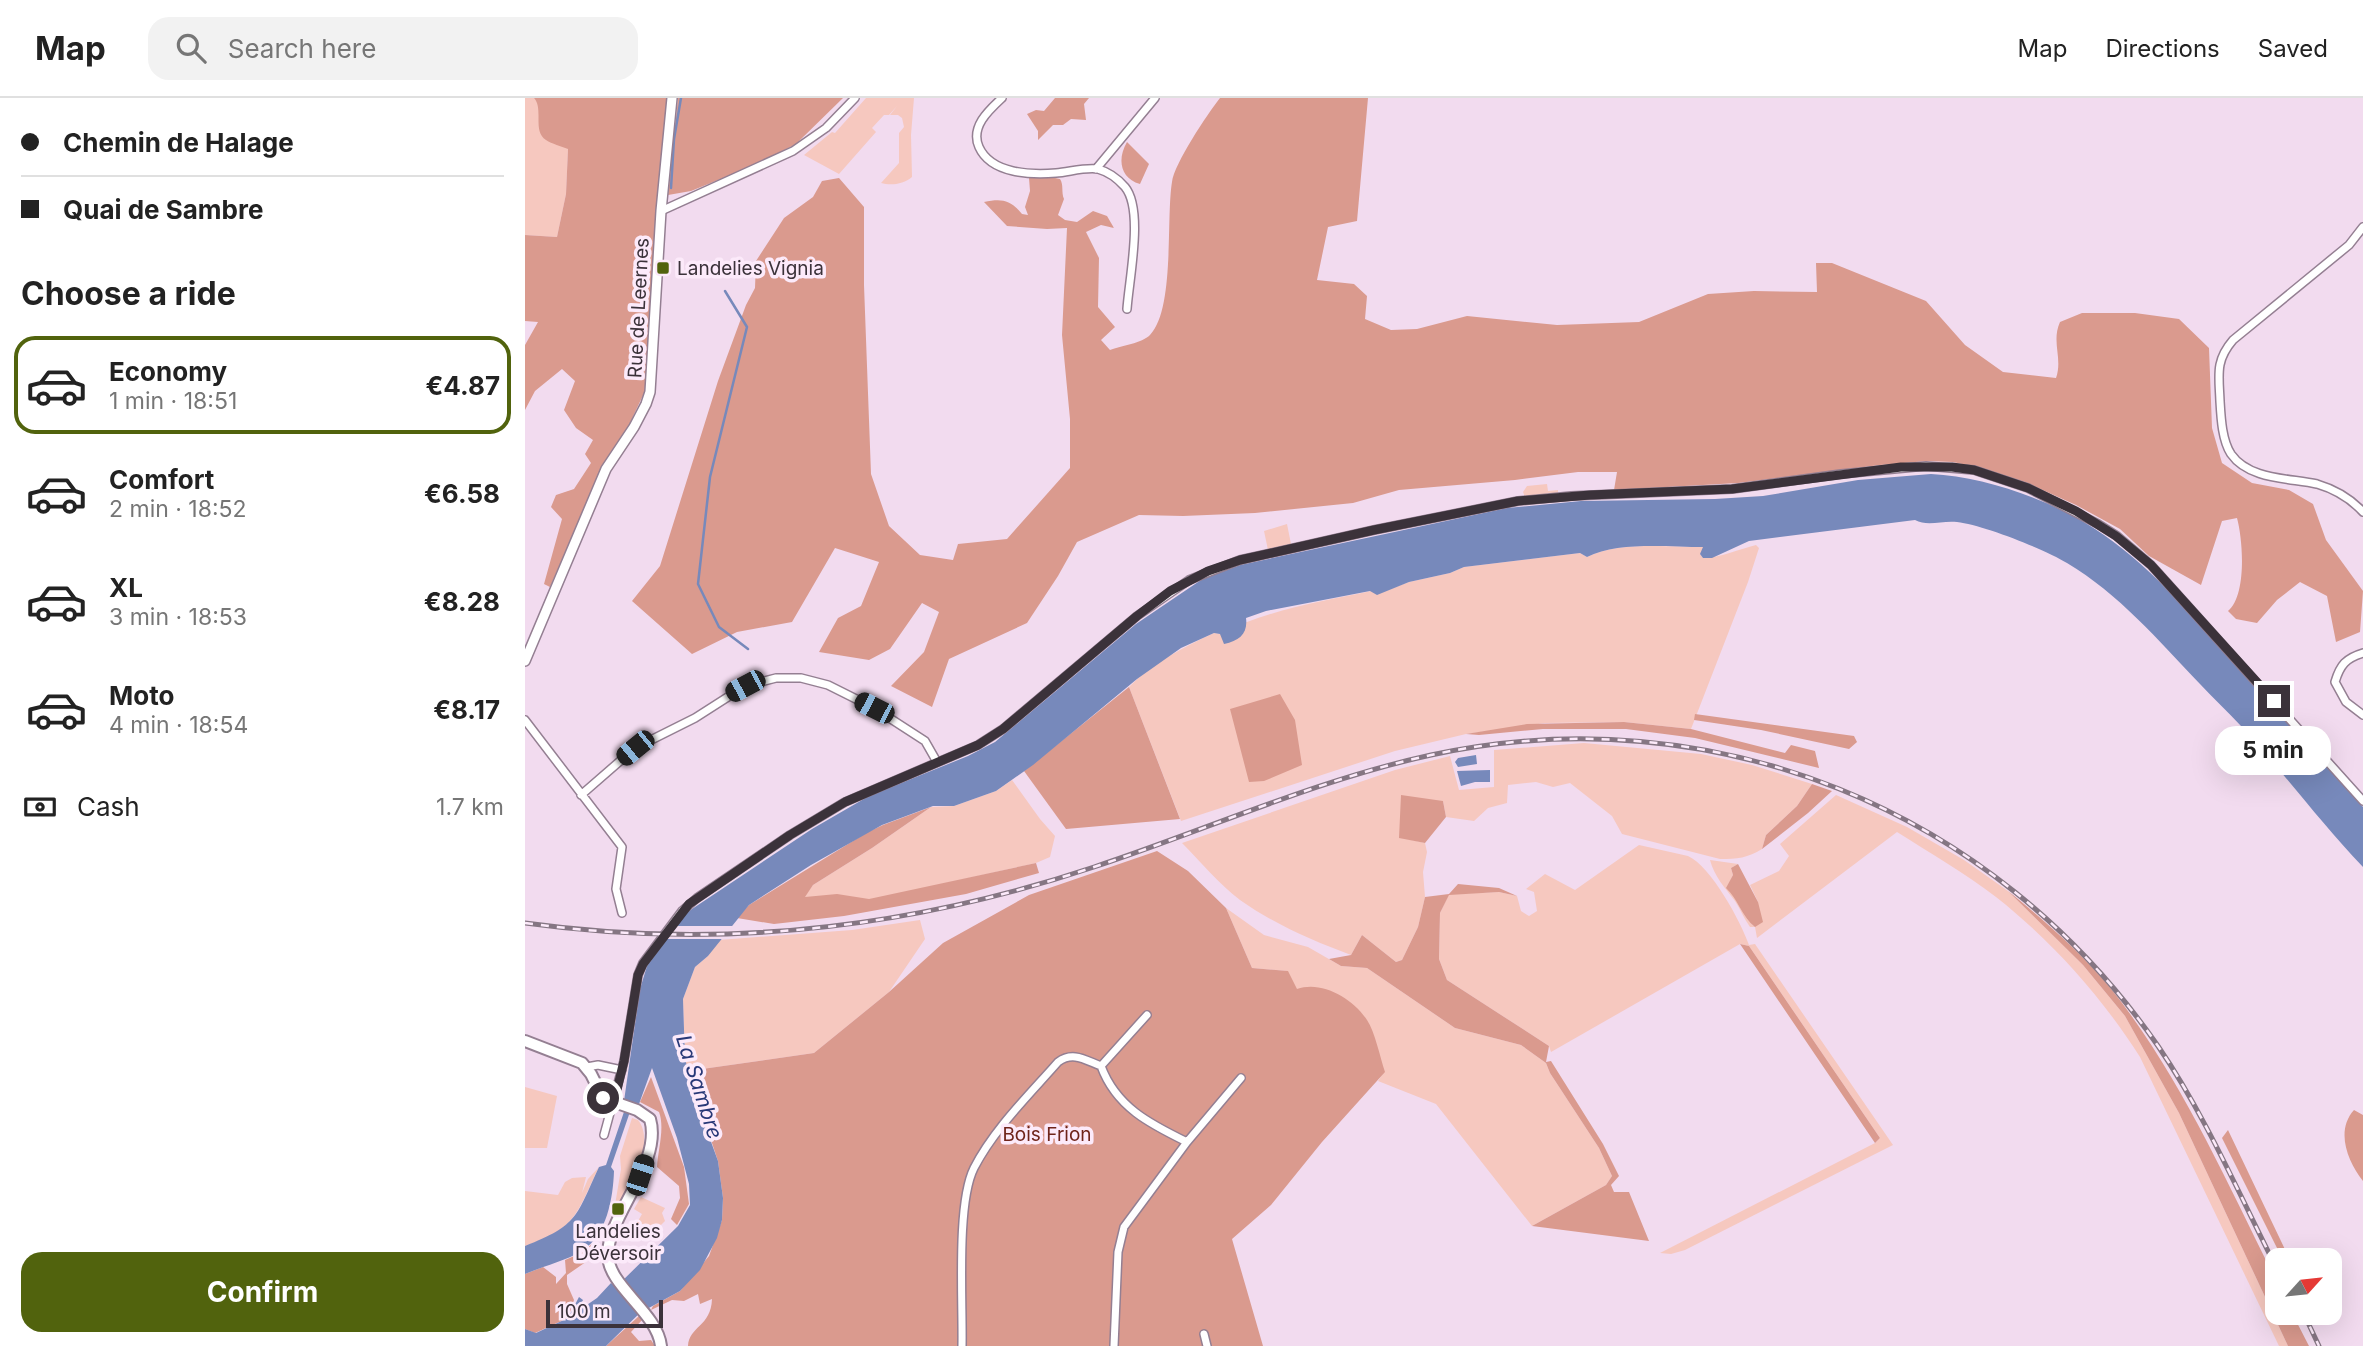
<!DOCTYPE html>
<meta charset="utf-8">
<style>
body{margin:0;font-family:Inter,sans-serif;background:#f2f2f2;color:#222;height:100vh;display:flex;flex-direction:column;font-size:26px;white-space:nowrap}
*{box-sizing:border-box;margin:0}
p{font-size:23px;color:#767676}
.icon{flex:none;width:38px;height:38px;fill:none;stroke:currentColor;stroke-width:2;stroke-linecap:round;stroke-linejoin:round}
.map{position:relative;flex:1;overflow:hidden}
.panel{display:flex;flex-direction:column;background:#fff;width:525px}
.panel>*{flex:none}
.banner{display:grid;align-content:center;height:154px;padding:0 21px;background:#fff}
.needle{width:46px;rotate:63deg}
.controls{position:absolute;left:1740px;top:1150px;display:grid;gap:14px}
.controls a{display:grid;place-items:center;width:77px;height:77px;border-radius:14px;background:#fff;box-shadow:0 7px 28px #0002;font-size:35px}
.scale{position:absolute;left:21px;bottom:18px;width:117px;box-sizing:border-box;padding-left:7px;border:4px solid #3b323a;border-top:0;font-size:19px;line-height:24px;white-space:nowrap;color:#3b323a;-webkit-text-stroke:5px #fceafa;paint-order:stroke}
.end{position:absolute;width:32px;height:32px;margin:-16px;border:9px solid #3b323a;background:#fff;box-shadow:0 0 0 4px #fff}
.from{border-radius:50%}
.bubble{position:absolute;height:49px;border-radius:21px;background:#fff;box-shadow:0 7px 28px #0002;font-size:23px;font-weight:700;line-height:49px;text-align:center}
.car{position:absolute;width:21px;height:42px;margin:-21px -10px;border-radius:9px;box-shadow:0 0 5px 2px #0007;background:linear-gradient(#222 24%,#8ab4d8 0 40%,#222 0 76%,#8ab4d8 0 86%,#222 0)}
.banner b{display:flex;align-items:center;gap:24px;height:66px;font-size:26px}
.banner b+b{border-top:2px solid #e0e0e0}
.banner i{width:18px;height:18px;background:#222}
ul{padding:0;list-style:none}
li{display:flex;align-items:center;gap:21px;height:98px;margin:0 14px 10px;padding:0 7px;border:4px solid transparent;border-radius:21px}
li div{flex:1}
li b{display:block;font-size:26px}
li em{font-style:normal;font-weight:700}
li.active{border-color:#51630d}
li>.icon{width:63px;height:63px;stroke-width:1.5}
h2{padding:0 21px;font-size:32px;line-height:84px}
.pay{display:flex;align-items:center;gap:18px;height:77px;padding:0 21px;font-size:26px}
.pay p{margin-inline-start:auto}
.primary-button{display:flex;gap:14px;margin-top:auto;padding:14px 21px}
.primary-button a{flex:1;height:80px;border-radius:21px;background:#51630d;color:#fff;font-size:28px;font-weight:700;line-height:80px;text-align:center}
header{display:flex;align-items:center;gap:42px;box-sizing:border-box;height:98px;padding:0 35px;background:#fff;border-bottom:2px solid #e0e0e0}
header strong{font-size:33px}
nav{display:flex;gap:38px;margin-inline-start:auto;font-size:24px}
.search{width:490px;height:63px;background:#f2f2f2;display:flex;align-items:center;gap:18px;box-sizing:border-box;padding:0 24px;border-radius:21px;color:#767676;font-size:26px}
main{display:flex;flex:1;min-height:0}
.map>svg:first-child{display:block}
.green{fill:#f6c8bf}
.forest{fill:#da9a8e}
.water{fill:#7789bb}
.pier{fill:#f2dbef}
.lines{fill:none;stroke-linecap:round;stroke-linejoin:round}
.stream{stroke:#7789bb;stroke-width:2.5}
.minor-casing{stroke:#947f92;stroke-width:10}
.tertiary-casing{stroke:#947f92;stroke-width:12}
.secondary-casing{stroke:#947f92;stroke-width:14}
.minor{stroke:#fff;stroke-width:7}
.tertiary{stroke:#fff;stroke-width:9}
.secondary{stroke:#fff;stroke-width:10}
.rail-casing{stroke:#857683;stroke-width:5}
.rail{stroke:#fceafa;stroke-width:2.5;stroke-dasharray:8;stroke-linecap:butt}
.route{stroke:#3b323a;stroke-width:9}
.poi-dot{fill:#51630d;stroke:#fceafa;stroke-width:2.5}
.labels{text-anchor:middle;stroke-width:7;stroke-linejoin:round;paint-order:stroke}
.poi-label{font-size:19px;fill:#3b323a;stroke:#fceafa;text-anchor:start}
.street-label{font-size:19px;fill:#3b323a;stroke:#fceafa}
.park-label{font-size:19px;fill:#6f241a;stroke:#fceafa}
.water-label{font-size:21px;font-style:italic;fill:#273877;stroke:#fceafa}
</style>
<header>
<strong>Map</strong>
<div class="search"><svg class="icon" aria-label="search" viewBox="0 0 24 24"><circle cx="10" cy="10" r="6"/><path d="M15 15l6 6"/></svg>Search here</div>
<nav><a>Map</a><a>Directions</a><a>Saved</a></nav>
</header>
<main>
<section class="panel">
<div class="banner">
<b><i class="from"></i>Chemin de Halage</b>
<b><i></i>Quai de Sambre</b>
</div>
<h2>Choose a ride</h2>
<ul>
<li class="active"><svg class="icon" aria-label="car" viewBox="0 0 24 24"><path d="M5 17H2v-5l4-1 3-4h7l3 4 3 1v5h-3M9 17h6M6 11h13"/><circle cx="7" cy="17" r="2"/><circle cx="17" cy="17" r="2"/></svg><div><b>Economy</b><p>1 min · 18:51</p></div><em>€4.87</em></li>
<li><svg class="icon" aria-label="car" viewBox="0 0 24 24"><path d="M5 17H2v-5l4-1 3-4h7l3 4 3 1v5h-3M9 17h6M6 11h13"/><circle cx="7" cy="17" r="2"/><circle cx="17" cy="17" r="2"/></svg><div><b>Comfort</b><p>2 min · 18:52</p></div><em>€6.58</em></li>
<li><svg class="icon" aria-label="car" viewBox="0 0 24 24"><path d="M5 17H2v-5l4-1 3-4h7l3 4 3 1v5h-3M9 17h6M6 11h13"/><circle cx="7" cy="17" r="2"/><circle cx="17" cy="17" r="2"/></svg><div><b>XL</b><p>3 min · 18:53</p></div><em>€8.28</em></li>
<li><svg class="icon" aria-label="car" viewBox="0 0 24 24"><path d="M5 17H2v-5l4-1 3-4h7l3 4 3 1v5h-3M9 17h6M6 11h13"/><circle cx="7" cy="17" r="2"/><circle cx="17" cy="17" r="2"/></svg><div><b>Moto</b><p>4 min · 18:54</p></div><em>€8.17</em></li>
</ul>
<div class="pay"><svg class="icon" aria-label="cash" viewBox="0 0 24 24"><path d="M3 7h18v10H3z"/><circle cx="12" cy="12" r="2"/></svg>Cash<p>1.7 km</p></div>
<div class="primary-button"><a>Confirm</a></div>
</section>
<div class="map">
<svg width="1838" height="1248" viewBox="0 0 1838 1248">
<rect width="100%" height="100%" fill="#f2dbef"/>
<path class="green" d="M0,0H9L13,4L43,51L41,96L32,139L0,137Z
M341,0H389L386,37L387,79C379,86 366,88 356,85L374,65V35L379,29L377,20L373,17H365L372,8L364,17H359L347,30L351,34L314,76L279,57L307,34L310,35Z
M1022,386L1023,393L1033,392V395L1000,399L998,394L1002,388Z
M762,426L766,446L743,452L739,433Z
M1231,447L1234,450L1223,484L1166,631L1099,624L1020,625L941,636L870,653L656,723L604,589C627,565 659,549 689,535L695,536C742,512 794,504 846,493L852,496L884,484L925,475L939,469L1055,455L1062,459C1093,443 1144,449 1179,449L1180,452L1175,456L1178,460C1194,460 1215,451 1231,447Z
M1059,645L1176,656L1227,667L1287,686L1272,708L1241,737L1237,751C1223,760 1212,761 1195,761L1097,736L1087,718L1045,685L1028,689L1011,684L983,687L982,705L963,710L949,723L921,719L918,703L874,739L900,745L902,754L898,774L900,799L893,829L877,862L871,864L837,837L826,857C788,843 749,826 715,802C694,786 676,764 657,745L870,672L925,658L934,692L969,689V652Z
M487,682L515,721L530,738L525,759L511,765L346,802L279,799L288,787L347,750L406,709L429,708L471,693Z
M1311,697L1382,729L1439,762L1483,793L1558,867L1600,918L1654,1015L1763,1248H1754L1615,959C1576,898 1528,844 1471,799C1440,775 1405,755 1372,734L1232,840L1230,829L1233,804L1225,787L1254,773L1264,758L1255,746Z
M1114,747L1163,758C1186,768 1216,824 1224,847L1230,846L1368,1047L1160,1152L1146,1156L1135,1155L1350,1045L1355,1040L1224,848L1215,846L1026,954L1024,948L922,882L914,861L915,815L924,796L974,794L992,798L996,813L1004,818L1012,813L1009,794L1001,791L1020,776L1050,792Z
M1185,762L1213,766L1206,770L1208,777L1202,790C1213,801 1217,819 1230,829H1225C1219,821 1216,812 1210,803C1200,790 1189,778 1185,762Z
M701,810L739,837L783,849L816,868L842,870L930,930L996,947L1021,965L1025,975L1074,1050L1087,1078L1081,1087L1007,1128L911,1006L853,983L859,974L771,891L762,873L727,870Z
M395,822L400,841L364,894L289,955L163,973L160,961L158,901L170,869L183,858L194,842L327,832Z
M0,989L32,998L22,1050H0Z
M107,1020L113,1022C133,1046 99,1101 87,1125L96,1071L95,1058Z
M74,1069C52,1114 52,1131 0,1148V1093L33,1097L40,1084L47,1080L61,1079L57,1095L63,1081Z
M116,1099L140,1110L137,1115L140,1123L136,1127L132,1139L109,1130L117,1116L109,1111Z"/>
<path class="forest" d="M9,0H142L134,80L120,293L104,327L78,367L25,489L19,486L37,421L26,409L31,397L49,391L66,365L60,356L68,342L51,330L39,312L50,283L37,271L10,293L0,312V247L13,224L0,223V137L32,139L41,96L43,51C36,48 27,46 21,42C7,33 19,11 9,0Z
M153,0H318L271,46L230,67L166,93L143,97Z
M530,0H564L559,6L561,22L546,21L538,27H528L513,42V33L502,16L511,12L519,13Z
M695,0H843L832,123L803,129L792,182L829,186L842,198L840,221L866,232L892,231L942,218L1032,227L1114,224L1183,196L1229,193L1292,194L1291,165H1307L1401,203L1440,247L1478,274L1531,280C1538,260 1526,244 1535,224L1557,215H1610L1654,221L1684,250L1687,330L1697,365L1727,385L1764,392L1788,406L1801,442L1838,493L1835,534L1811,544L1802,498L1775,484L1752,502L1732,525L1711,521L1703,513C1722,497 1718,442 1712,420L1697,423L1676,487L1624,458L1595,431L1551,407L1500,384L1451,369L1428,364L1402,363L1355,367L1213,385L1089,392L1092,374H1053L990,382L874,392L828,405L730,415L658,418L614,417L552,444L533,478L502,525L424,561L407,609L366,588L399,554L414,514L397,505L365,551L344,562L294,554L313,520L336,508L354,464L310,450L267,524L212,534L167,556L107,503L135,468L193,283L221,207L230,190L231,163L259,120L288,99L297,83L314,80L339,109V187L346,376L364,428L395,457L428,462L433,446L482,441L545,370V321L537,237L542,130L522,131L482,128L459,104C477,100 486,102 497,116L503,117L500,109L505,93L504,80L520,78L535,81C539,87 536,94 539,101L533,117L540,122L552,124L568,113L582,118L589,130L576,127L561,134L574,160L573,209L590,229L576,242L585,252C596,248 617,245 625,237C650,211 641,120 647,84C649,66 683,15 695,0Z
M602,44L624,66L615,86C595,80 592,61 602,44Z
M604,589L655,721L541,731L499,673Z
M755,596L770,622L777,667L739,683L724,684L705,611Z
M1170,616L1329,638L1332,644L1324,651L1236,632L1169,622Z
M1099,624L1166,631L1260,655L1266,647L1290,653L1294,670L1170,640L1101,631H1018L954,637L941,636L1002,626Z
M1287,686L1307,693L1283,715L1237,751L1241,737L1272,708Z
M876,697L918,703L921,719L900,745L874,740Z
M406,709L347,750L288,787L280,799L312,796L344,801L511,765L514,775L441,796L319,818L249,826L212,820L224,807L341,735L358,727Z
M632,753L663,773L701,810L727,870L763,873L772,891C796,882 828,900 842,922C850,934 855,959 860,974L797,1044L746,1107L707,1141L738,1248H163C164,1228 186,1229 187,1201L175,1206L173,1196L159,1203L147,1202L126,1212L128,1208L155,1193L184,1158L197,1122L198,1100L193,1063L163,973L289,955L364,894L418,845L504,797Z
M1213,766L1233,804L1238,824L1230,829C1217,819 1213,801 1201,790L1208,777L1206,770Z
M933,786L974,790L992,798L974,794L924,797L915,815L914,861L922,882L1024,948L1021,964L1026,963L1078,1046L1094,1078L1086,1087L1089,1094H1104L1124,1143L1007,1128L1081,1087L1087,1078L1074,1050L1025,975L1021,965L996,947L930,930L842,870L816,868L804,861L826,857L837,837L871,864L877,862L893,829L900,799L924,796Z
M1483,793C1517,820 1560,858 1587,892C1656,979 1702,1085 1752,1184V1214L1767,1215L1784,1248H1763L1654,1015L1600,918L1558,867Z
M1215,846L1224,848L1355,1040L1350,1045Z
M126,979L159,1069L164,1106L152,1127L146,1121L155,1100L154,1088L132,1069C133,1051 140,1030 134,1014L115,1004Z
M1829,1012L1838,1017V1083C1823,1064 1810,1033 1829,1012Z
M1703,1032L1765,1162H1758L1697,1040Z
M67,1146L75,1154V1159H68L42,1177V1186L49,1202L43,1220L10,1235L0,1231V1176L18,1169L31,1179V1186L41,1175L40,1162L56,1155Z
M114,1218L117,1222L106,1234L114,1243L126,1242L130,1248H81Z"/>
<path class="water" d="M1406,376C1463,379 1532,404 1579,437C1631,473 1672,524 1714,571C1755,617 1797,663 1838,709V769C1795,724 1758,674 1716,628C1703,614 1688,600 1675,586C1633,542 1594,496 1542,465C1519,451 1458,427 1432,424C1418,422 1403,429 1390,422L1224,443L1187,460H1178L1175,456L1178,449C1144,449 1093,443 1062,459L1055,455L939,469L925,475L884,484L852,497L845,493L741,513L721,520C723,535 715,543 699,546L695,536L689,535L656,550L612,581L508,667L471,693L429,708H408L357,727L286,767L224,807L183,858L170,869L158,901L160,961L173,1008L193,1063L198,1100L197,1122L192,1140L175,1172L155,1193L122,1211L120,1210L81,1248H0V1231L11,1235L43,1220L54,1199L58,1202L53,1213L72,1200L86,1185L91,1189L153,1128L165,1107L164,1086L152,1040L127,970L114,1006L108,1005L86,1069L89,1073C88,1100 82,1137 57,1153C40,1163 19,1168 0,1176V1148C54,1127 51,1118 74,1069L81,1067L102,1005L99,1003L115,891L122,868L161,815L287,731L344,698L443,658L470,644L611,526L676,482L715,467L982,410L1056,403L1190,401L1238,398L1333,382Z
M951,657L952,666L933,669L930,664L933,660Z
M965,672V684H950L936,688L932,673Z"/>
<path class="pier" d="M148,828H210L199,841H139Z"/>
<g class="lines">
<path class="stream" d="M146,90L149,41L156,0
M200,193L222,229L185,379L173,486L194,529L223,551"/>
<defs>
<path id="minor" d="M477,0C464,12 445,29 454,49C466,76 506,77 531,75C544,74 560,69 573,71C584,74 593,81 600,89C619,112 604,181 602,211
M571,71L630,0
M136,113L268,53L301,30L330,0
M1838,129L1824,147L1708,242C1690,263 1694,277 1695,303C1696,320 1697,342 1706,356C1724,382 1765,380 1792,386C1809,391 1826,401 1838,414
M1838,555C1821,560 1815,567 1810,584L1821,604L1838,617
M0,622L97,749L91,791L97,815
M56,697L110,650L170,620L220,588L251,580H276L303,587L349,610L400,643L412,664
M576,968C591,1009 625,1026 662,1044
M576,968L622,917
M62,969L73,967L97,972
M79,1037L99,963L113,877L118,865L157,813L172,800L265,737L320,704L453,647L478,631L612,518L664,482L715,462L849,432L993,403L1046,398L1207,391L1316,376L1401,368L1449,372L1503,390L1573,426L1592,438L1626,467L1838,703
M679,1236L682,1248
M437,1248C438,1205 431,1106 449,1070C469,1031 504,997 533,964C548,953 560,962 576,968
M589,1248L593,1154L599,1129L662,1044L716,980"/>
<path id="tertiary" d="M0,563L81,371L109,329L121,306L125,294L136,113L147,0"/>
<path id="secondary" d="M0,943L57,965L66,976L78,1000L112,1012L125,1021C138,1065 82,1118 83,1157C83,1188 132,1214 136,1248"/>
</defs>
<use href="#minor" class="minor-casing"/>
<use href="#tertiary" class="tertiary-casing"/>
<use href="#secondary" class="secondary-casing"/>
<use href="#minor" class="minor"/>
<use href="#tertiary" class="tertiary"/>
<use href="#secondary" class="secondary"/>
<defs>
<path id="rail" d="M0,825C195,852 383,831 569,769C681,732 791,682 906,657C1188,596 1469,711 1633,948C1680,1017 1714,1096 1752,1171
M1778,1214L1794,1248"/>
</defs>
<use href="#rail" class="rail-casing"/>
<use href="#rail" class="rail"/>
</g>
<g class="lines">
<path class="route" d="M78,1000L89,1004L99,963L113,877L118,866L164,806L265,737L320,704L453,647L478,631L612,518L645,493L683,473L715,462L849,432L993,403L1065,397L1207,391L1376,369H1427L1449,372L1503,390L1551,413L1591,438L1626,467L1749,603"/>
</g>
<g class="poi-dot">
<rect x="131" y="163" width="14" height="14" rx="3.5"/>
<rect x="86" y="1104" width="14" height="14" rx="3.5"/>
</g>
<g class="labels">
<g class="poi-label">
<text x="152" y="177">Landelies Vignia</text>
<text x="93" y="1140" text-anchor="middle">Landelies<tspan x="93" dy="22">Déversoir</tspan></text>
</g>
<g class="street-label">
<text transform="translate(113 210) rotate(-87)" y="7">Rue de Leernes</text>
</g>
<g class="park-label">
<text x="522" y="1043">Bois Frion</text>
</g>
<g class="water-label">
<text transform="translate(174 989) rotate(72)" y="7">La Sambre</text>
</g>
</g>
</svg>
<div class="controls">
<a><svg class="needle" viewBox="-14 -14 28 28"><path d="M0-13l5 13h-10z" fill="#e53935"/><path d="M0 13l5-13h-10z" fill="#767676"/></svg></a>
</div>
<div class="scale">100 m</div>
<i class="end from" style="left:78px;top:1000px"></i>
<i class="end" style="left:1749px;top:603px"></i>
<div class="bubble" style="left:1690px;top:628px;width:116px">5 min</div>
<i class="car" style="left:220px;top:588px;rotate:242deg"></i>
<i class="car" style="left:349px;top:610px;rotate:297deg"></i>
<i class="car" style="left:110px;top:650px;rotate:231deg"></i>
<i class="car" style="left:115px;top:1077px;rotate:18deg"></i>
</div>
</main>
